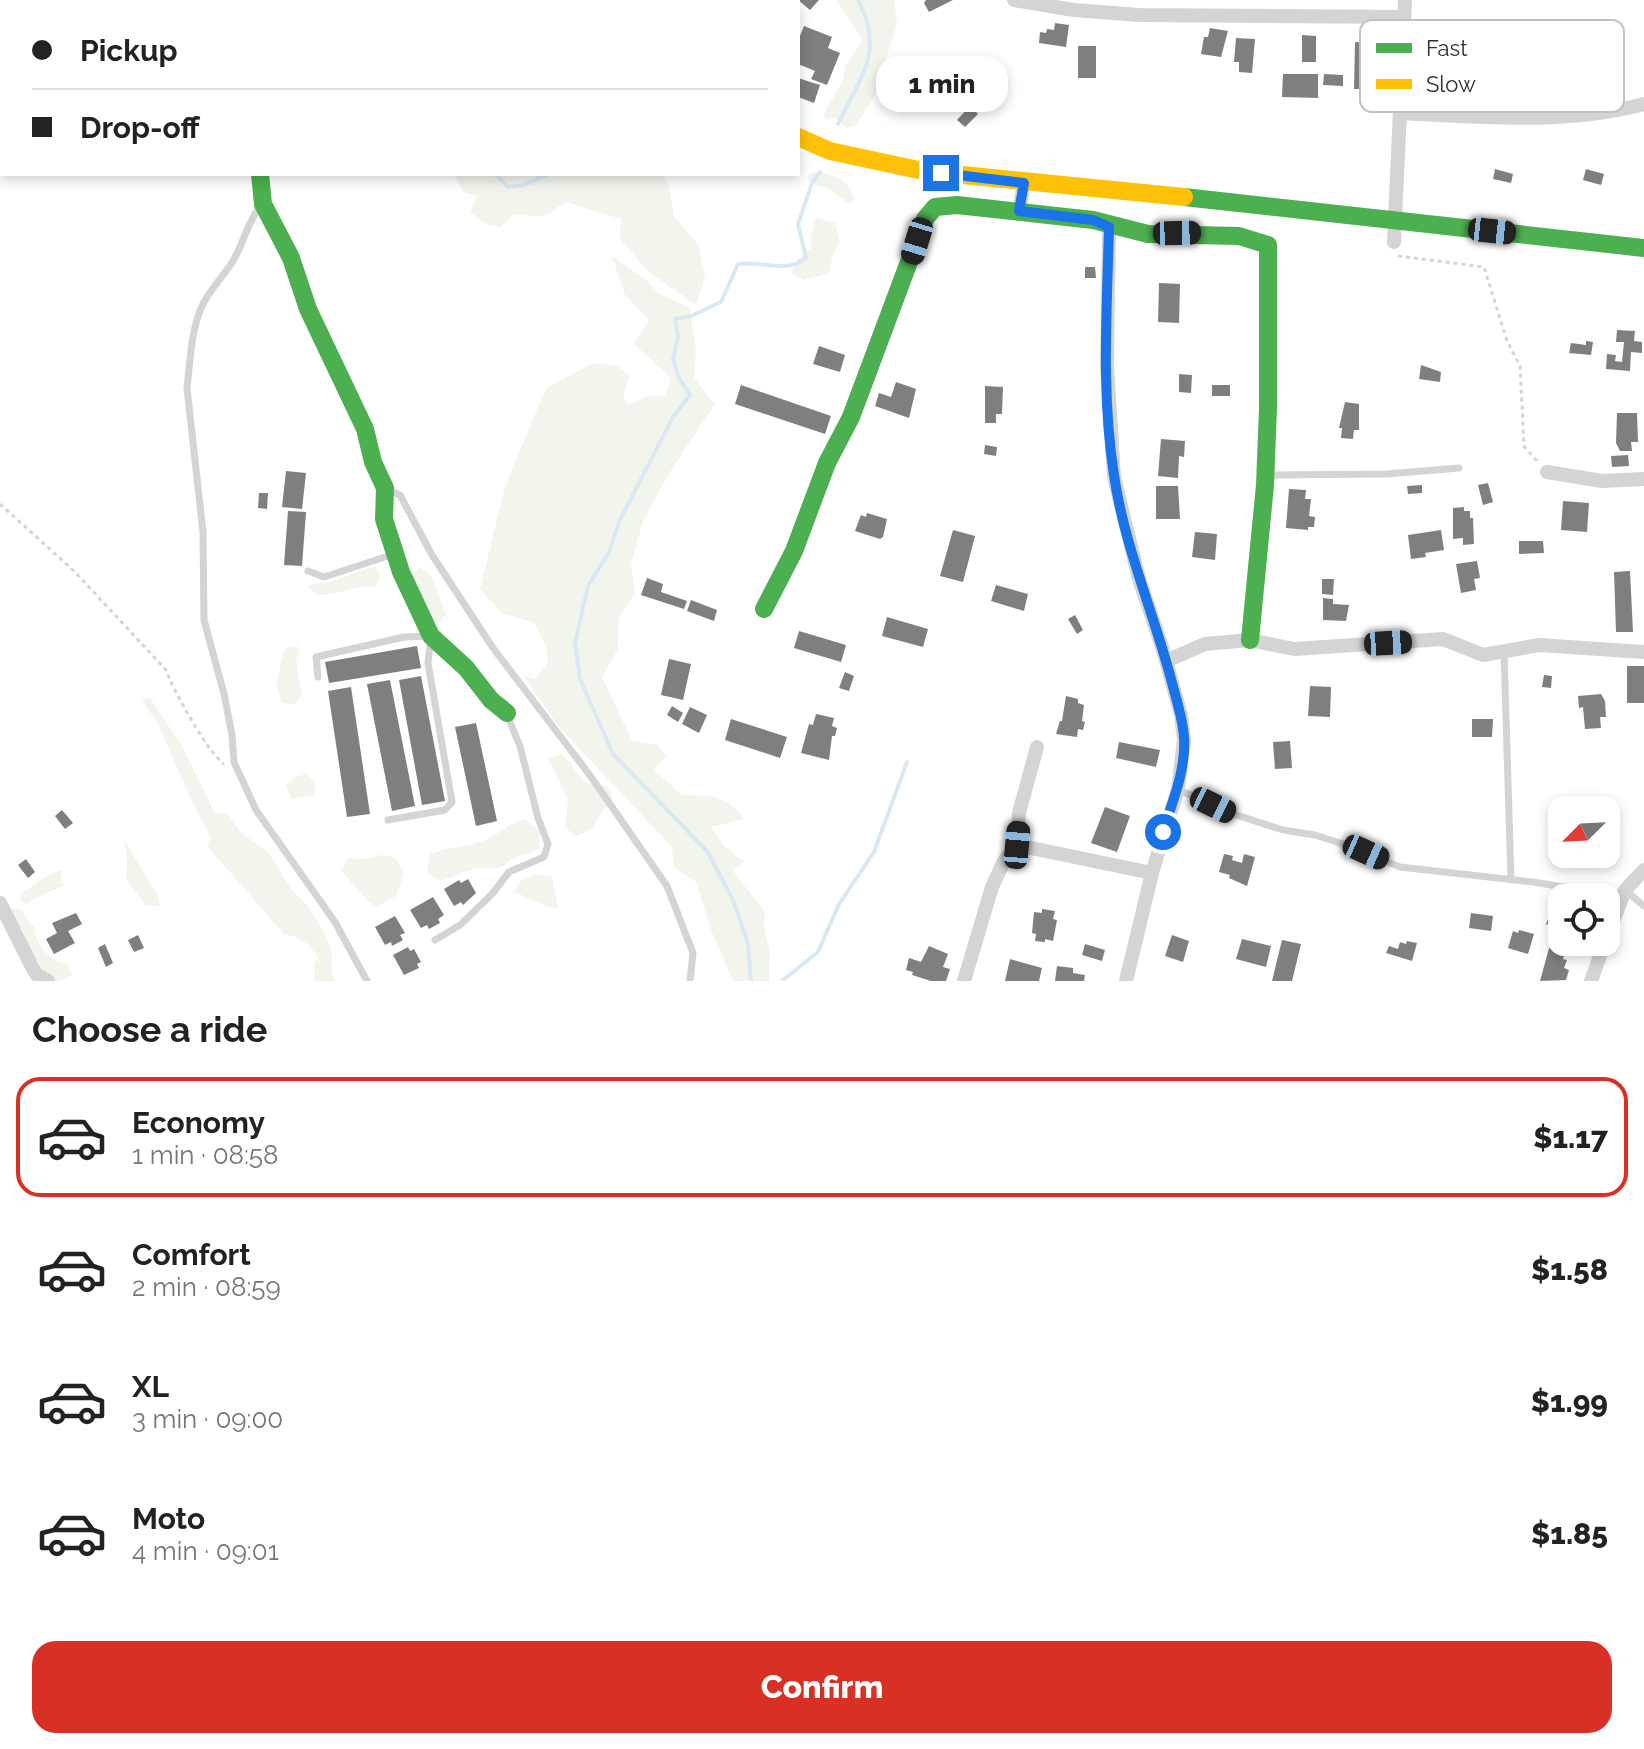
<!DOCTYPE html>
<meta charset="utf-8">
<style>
body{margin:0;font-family:Raleway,sans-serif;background:#f2f2f2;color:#222;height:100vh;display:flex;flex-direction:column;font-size:30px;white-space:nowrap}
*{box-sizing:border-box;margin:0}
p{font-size:26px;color:#767676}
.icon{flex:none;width:44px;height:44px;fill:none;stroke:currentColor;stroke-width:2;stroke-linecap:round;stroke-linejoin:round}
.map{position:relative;height:981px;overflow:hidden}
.drawer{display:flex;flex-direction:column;background:#fff;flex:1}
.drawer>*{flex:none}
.top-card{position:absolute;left:0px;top:0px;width:800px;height:176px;box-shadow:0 4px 12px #0003;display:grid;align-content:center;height:176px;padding:0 32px;background:#fff}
.needle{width:52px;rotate:246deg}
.tools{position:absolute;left:1548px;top:796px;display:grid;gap:16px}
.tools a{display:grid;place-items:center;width:72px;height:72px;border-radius:16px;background:#fff;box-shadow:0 4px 12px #0003;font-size:40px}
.end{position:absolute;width:36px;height:36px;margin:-18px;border:10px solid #1a73e8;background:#fff;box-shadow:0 0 0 4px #fff}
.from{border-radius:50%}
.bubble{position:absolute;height:56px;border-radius:24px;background:#fff;box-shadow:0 4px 12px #0003;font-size:26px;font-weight:800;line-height:56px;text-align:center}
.car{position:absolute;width:24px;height:48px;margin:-24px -12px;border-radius:10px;box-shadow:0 0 6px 2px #0007;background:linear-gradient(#222 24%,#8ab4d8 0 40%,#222 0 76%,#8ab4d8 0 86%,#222 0)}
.top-card b{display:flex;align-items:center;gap:28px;height:76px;font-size:30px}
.top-card b+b{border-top:2px solid #e0e0e0}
.top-card i{width:20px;height:20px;background:#222}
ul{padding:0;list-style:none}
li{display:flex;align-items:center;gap:24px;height:120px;margin:0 16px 12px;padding:0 16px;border:4px solid transparent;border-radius:24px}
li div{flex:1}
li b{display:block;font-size:30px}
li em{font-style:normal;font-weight:800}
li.active{border-color:#d93025}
li>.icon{width:72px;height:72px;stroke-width:1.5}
h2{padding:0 32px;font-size:36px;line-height:96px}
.primary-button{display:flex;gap:16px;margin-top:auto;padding:16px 32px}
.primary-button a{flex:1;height:92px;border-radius:24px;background:#d93025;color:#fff;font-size:32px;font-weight:800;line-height:92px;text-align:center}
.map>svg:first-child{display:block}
.green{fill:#f1f5ec}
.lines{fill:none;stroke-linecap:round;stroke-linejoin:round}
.stream{stroke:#d8e9f3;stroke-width:4}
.building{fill:#7f7f7f}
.path{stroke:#d4d4d4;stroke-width:3;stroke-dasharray:4 4;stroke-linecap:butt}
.lane{stroke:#d4d4d4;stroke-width:7}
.street{stroke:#d4d4d4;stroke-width:14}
.fast{stroke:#4caf50;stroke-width:18}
.slow{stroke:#ffc107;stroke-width:18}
.route{stroke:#1a73e8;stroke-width:10}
.key{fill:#fff;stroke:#c1c1c1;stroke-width:2}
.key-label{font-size:22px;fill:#2f2f2f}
</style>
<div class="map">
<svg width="1644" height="981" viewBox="0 0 1644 981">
<rect width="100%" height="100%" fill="#fff"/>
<path class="green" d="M836,0H894L897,24L882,71L881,86L855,126L847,128L835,118L825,120L824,114L843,80L845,66L863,40Z
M813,172C833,173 849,179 855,200L848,203L828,188L819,187L808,180V176Z
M454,174H661L668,184L674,216L699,246L705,276L696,305L649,272L620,239L621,219L566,202L544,216L514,215L500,227L487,225L470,212L477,196L464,193Z
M816,218L835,223L840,241L832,258L829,273L804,280L792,273L797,260L811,248V236Z
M612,256L645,279L659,294L689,307L696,350L694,378L715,404L673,467L643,521L631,564L635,594L619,617L618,649L602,677L632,741L658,745L666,756L654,770L682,795C709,796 728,794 744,819L711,827L725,847L744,862L733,871L765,912L764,925L770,954L769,981H733L711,930L696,882L674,867L672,847L558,726L524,676L535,679L548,663L545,644L534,623L502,613L480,589L505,487L546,388L594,363L617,366L629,375L623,398L628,405L646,397L666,395L671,378L634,344L649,320L625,295Z
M375,567L381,577L375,587C355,584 338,596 317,595L308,586C316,582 320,584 329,582C345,578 359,569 375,567Z
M420,567L431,575L446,615L438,623L428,618L413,584L412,574Z
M297,646L300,652L296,660L302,695L295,704L282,703L276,685C281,672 279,660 286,648Z
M150,698L182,746L215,813L227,814L241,833L268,852L292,890L307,905L321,927L331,948L332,974L335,981H314V962L319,959C310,944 301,937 284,934L207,846L211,838L190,797L157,722L142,701Z
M562,754L585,782L608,787L613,800L602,811L593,828L576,837L565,827L568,800L548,759Z
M306,774L315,782V795L291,799L286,785L293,778Z
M525,819L540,832L539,849L512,859L500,868H476L440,881L427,872L430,854C448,847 467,848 485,840C500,833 509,823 525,819Z
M124,840L158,896L160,906H146L126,879L127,857Z
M382,855L396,858L404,872L397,895L377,907C364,900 353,882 341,871L348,858L367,859Z
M62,870L61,882L64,885C52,892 39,895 27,904L21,902L20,894C38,884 42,875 62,870Z
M536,874L552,877L558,908C541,907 530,898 514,892L521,880Z
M15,908L23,911L30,924L35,926C33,944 50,961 67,964L73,975L64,978L62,981H54L43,970L27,945L25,934L12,917L11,909Z"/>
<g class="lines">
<path class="stream" d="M504,0V2
M838,124C859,79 886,52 858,0
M495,174L508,187L524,185L548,174
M751,981L748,944L733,900L707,851L613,754L580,679L575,643L588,586L609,552L619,522L673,417L690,395L679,378L673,359L678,337L675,319L691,316L721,302L738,264C762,260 785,275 806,258L798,224L812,183L820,172
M782,981L818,952L839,904L874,852L907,762"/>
</g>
<path class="building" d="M798,0H819L810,10Z
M926,0H953L929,12L924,3Z
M1055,23L1069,25L1066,47L1039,43L1040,32L1046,33L1047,29L1054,30Z
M804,26L832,37L828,48L840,53L827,85L811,79L815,71L798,64V41Z
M1210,28L1228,31L1221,57L1201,54L1204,37H1208Z
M1302,35L1316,36V62H1302Z
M1236,38L1255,39L1252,73L1239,72V62H1234Z
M1355,42L1376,43L1375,89H1354Z
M1078,46H1096V78H1078Z
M1283,74H1318V98L1282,97Z
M1324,74L1343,75V86L1323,85Z
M978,76L1001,79L1000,89L977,86Z
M798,78L820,85L814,103L798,97Z
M970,106L978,114L965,127L957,120Z
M1495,169L1513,174L1511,183L1493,179Z
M1586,169L1604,174L1601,185L1583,180Z
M1085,267H1095L1096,278H1085Z
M1159,283L1180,284L1179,323L1158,322Z
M1617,330L1635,331L1634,341L1642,342V353L1631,352L1630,371L1606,369L1607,354L1616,355L1615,361L1622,362L1624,342H1616Z
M1586,341L1593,342L1591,355L1569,353L1571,343L1586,345Z
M819,346L845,355L840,372L813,364Z
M1421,365L1441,372L1440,382L1419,379Z
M1179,374L1192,375L1191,393L1179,392Z
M896,382L916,389L909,418L875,406L879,393L891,397Z
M741,385L831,416L825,434L735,404Z
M1212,385H1230V396H1212Z
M985,386L1003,387L1002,414H996V423H985Z
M1345,402L1359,404V430H1354L1353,439L1341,438L1342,428H1339Z
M1617,413H1637L1638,442H1631L1632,451H1620L1616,443Z
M1161,439L1185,441L1184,457L1179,456L1178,478L1158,476Z
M985,445L997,447L996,456L984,454Z
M1628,455L1629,466L1612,467L1611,456Z
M286,471L306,473L302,509L282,507Z
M1488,483L1493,502L1483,505L1478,485Z
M1422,485V493L1408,494L1407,486Z
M1156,486H1178L1180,519H1156Z
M1289,489L1306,490L1305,499H1311L1309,516L1315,517L1314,527H1308V530L1286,528Z
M259,493H268L267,509L258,508Z
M1563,501L1589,503L1587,532L1561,530Z
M1464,507V511H1470V518H1473L1474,544L1463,545V538L1453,539V508Z
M288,511L306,512L302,566L284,565Z
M867,513L887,519L883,537L880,539L855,531L861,515L866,517Z
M953,530L975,536L963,582L940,576Z
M1441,530L1444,550L1425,553L1426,557L1411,559L1408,535Z
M1195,532L1217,534L1215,560L1192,557Z
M1519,541H1543L1544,553L1519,554Z
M1477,561L1480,578L1474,579L1476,590L1461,593L1456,564Z
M1630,571L1633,632H1616L1614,572Z
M647,578L663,584L661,592L687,601L684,609L641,595Z
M1322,579H1334L1333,595L1322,594Z
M996,585L1028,594L1024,611L991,601Z
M1323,598L1333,599V604L1349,605L1346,621L1323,620Z
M691,600L717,610L714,621L687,611Z
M1075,615L1083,630L1077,634L1068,619Z
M887,617L928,629L923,647L882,636Z
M799,631L846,645L841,662L794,648Z
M417,646L421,668L329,683L325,662Z
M669,659L691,664L683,700L661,695Z
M1627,666H1644V703H1627Z
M845,672L854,676L849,691L839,688Z
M1544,675L1552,676L1551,688L1542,687Z
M421,676L445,801L422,805L399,680Z
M390,680L415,806L392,811L367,684Z
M1310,686L1331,687L1330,717L1308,716Z
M351,687L370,814L347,817L328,691Z
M1601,694L1605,701L1606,717H1600L1601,728L1585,729L1583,707L1579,708L1578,696Z
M1066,696L1078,699V703L1084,705L1082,721L1085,722L1083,730L1078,729L1077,737L1056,734L1060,721H1062Z
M672,706L683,713L678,722L667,715Z
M690,707L707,715L699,733L682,724Z
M816,714L834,718L832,726L837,728L835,736H832L829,760L801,753L809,724L813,725Z
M731,719L787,737L780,758L725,740Z
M1472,719H1493L1492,737H1472Z
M476,723L497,821L476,826L455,727Z
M1290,741L1292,768L1275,769L1273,742Z
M1119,742L1160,750L1156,767L1116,758Z
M1105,807L1130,816L1117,852L1091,843Z
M62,810L73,823L65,829L55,816Z
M1224,854L1233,856L1232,860L1242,863L1244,854L1255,857L1247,886L1229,878L1230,875L1219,872Z
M26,859L35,872L28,878L18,865Z
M468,879L476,893L463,905L461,902L454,906L444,889L459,880L461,883Z
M433,897L444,915L438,919L440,923L429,929L427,925L421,928L410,910Z
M1042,909L1055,911L1053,919L1057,920L1053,941L1045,939V942L1035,941L1036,934L1032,933L1034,912L1042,913Z
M76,913L82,924L68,931L75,943L54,954L46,939L57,933L52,923Z
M1471,913L1493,916L1491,931L1469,928Z
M1550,915L1561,919L1558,928L1546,924Z
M395,916L405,933L400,935L403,940L392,946L391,942L385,945L375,927Z
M1519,930L1534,934L1528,954L1508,948L1513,931L1518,933Z
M138,935L144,948L134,952L128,940Z
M1172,935L1189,941L1183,962L1165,956Z
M1242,939L1271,946L1266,967L1236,959Z
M1282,940L1301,944L1292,981H1272Z
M1407,941L1417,943L1412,961L1386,953L1389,946L1398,949L1400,942L1406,944Z
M105,944L113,963L106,967L98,948Z
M1085,944L1105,950L1102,961L1082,955Z
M929,946L948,954L943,967L950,969L946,981H931L912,975L913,972L906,970L909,958L921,962Z
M408,947L410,951L414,949L421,962L417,964L419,968L404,975L393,955Z
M1549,948L1565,953L1563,959L1567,960L1564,968L1569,970L1566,980L1540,981Z
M1010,959L1042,968L1039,981H1005Z
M1057,966L1073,968V973L1085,975L1084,981H1055Z"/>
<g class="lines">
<path class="path" d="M1398,256L1484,267L1507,341L1520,366L1524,446L1539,463
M0,504L74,571L166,670C173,690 208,753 224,764"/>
<path class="lane" d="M261,205C247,222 244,243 233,261C223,277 209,290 201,308C191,332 190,362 187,388L203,532L204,620L224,694L232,735L234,762L256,810L335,922L367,981
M1267,475L1387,474L1459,468
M387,489L400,495L432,555L493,648L589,774L667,886L693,953L690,981
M308,571L324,577L394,554
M1504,651L1511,880
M318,677L316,657L404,637L431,636L428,663L452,802L445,810L388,820
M1179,790L1230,813L1283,830L1315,835L1343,844L1400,867L1533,882L1576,889L1620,901
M1625,890L1644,906
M435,940L460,925L492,894L509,872L544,857L548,844L538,818L520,746L507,715"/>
<path class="street" d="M193,0V2
M1014,0L1074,10L1139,15L1404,17
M1401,113C1482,117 1564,125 1644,104
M1019,211L1024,183
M1109,227L1107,366L1114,477L1139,579L1163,650L1181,715L1184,740L1178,789L1152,873L1126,981
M1394,242L1405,0
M1547,472L1602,481L1644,479
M1166,661L1205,644L1250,640L1294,649L1443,639L1483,655L1539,645L1644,652
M1017,845L1152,873
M0,903L32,967L37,975L48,981
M1606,940L1625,890L1644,870
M964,981L992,887L1004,861L1017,845L1019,813L1037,747
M1591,981L1605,942"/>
<path class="fast" d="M628,0L630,2
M260,174L263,204L291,258L308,309L365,429L373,462L385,488L384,519L401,572L431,636L466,668L491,700L507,713
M1184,197L1644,248
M764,609L794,551L827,463L851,417L925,219L935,207L957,205L1093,220L1148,234L1239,236L1268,245V408L1265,485L1250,640"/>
<path class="slow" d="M798,137L830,151L923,171L1184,197"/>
</g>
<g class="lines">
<path class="route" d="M941,173L1024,183L1019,211L1093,220L1109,227C1107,309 1101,393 1114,475C1124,545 1153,611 1171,679C1176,699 1183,718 1184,738C1186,771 1172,802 1163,832"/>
</g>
<rect x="1360" y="20" width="264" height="92" rx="12" class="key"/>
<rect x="1376" y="43" width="36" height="10" fill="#4caf50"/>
<rect x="1376" y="79" width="36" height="10" fill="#ffc107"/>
<g class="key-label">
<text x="1426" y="56">Fast</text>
<text x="1426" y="92">Slow</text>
</g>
</svg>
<div class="tools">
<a><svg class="needle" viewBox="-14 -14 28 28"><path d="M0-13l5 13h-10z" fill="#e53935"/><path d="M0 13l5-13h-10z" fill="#767676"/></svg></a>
<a><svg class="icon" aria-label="locate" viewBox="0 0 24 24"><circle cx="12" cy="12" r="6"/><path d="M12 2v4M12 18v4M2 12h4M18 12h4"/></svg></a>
</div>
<i class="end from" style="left:1163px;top:832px"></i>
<i class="end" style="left:941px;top:173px"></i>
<div class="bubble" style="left:876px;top:56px;width:132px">1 min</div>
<i class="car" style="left:1492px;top:231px;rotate:96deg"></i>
<i class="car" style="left:1177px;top:233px;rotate:89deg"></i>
<i class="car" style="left:917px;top:241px;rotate:197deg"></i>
<i class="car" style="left:1388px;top:643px;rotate:87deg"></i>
<i class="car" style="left:1213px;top:805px;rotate:116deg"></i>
<i class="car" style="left:1017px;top:845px;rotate:5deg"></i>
<i class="car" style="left:1366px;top:852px;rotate:114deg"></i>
<div class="top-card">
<b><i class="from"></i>Pickup</b>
<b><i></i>Drop-off</b>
</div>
</div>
<section class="drawer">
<h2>Choose a ride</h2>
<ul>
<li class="active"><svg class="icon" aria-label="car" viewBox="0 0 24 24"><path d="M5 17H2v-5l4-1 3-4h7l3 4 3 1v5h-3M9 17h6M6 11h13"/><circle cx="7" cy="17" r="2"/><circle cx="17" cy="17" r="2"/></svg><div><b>Economy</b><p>1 min · 08:58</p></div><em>$1.17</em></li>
<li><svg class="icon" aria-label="car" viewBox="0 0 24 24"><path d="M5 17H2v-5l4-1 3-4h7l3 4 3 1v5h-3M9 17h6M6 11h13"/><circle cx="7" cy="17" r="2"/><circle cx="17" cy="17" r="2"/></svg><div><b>Comfort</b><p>2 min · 08:59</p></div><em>$1.58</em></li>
<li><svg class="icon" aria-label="car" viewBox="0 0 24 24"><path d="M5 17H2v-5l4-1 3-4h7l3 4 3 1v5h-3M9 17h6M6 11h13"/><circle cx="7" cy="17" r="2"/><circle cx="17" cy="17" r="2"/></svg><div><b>XL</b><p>3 min · 09:00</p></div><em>$1.99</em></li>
<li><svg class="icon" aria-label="car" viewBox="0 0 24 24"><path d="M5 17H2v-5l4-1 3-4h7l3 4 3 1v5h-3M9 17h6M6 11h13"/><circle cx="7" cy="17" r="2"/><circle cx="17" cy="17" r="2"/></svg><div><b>Moto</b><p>4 min · 09:01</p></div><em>$1.85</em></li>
</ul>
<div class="primary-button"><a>Confirm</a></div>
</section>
